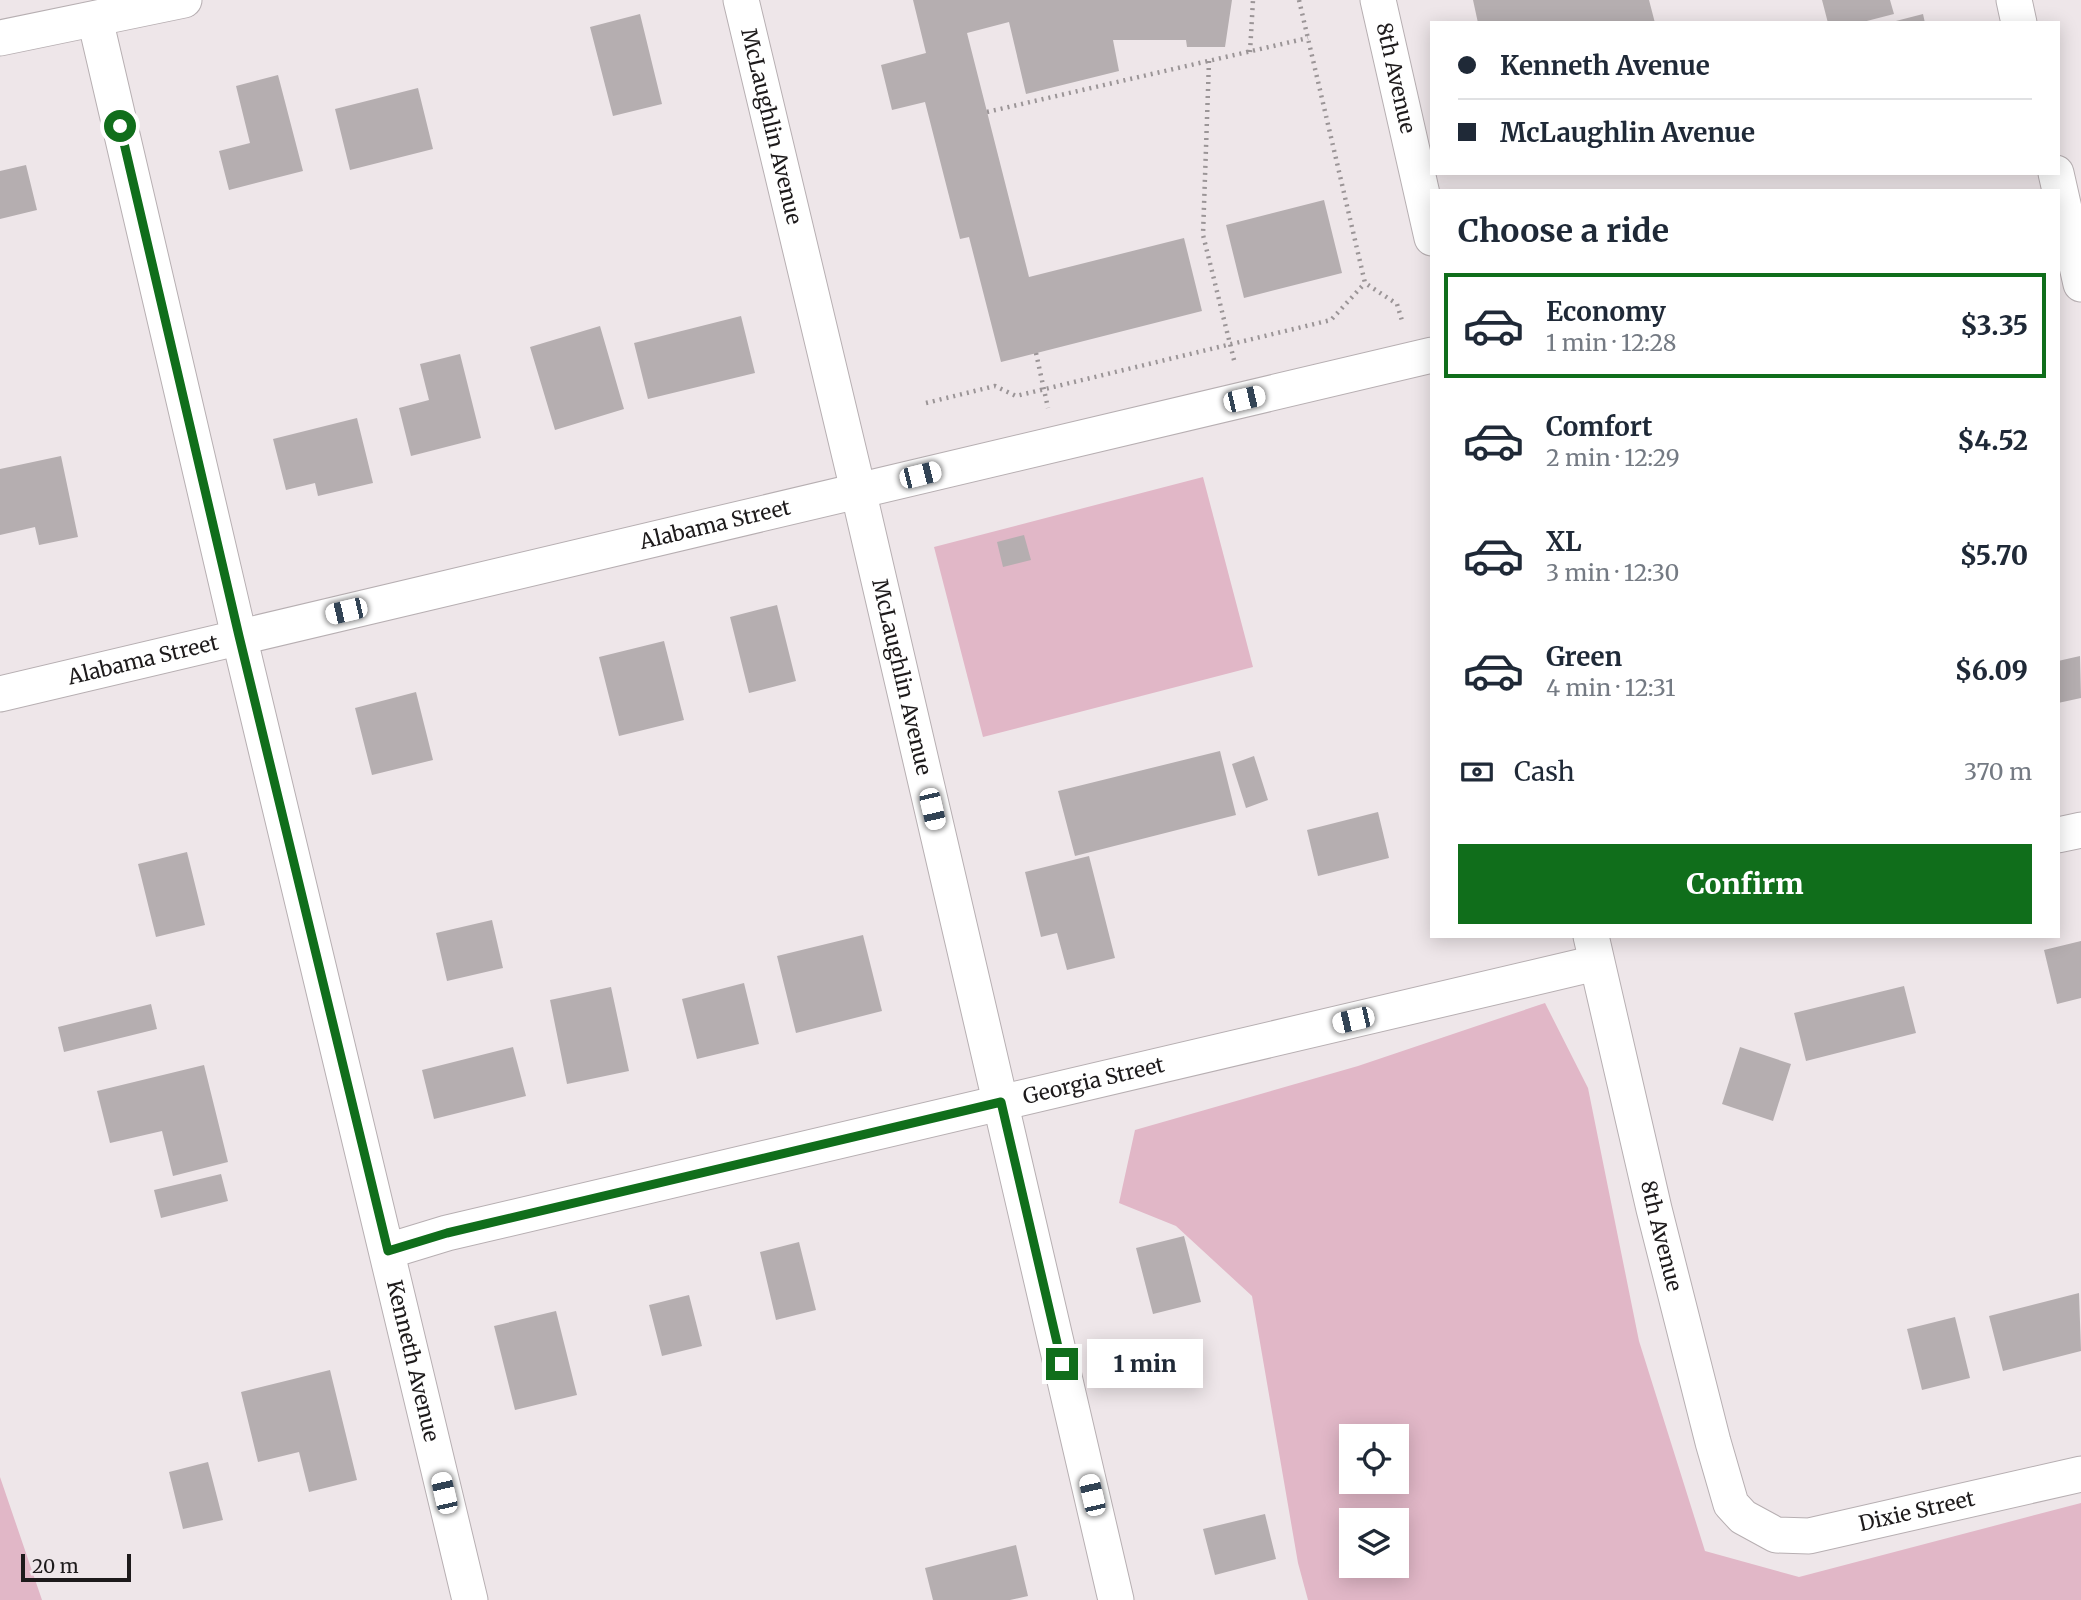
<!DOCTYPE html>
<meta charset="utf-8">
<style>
body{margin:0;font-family:Merriweather,serif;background:#f6f6f7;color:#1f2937;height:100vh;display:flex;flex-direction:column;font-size:26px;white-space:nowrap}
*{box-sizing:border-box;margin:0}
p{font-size:23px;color:#747a83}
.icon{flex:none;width:38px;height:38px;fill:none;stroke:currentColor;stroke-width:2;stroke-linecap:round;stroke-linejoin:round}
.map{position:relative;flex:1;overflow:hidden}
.details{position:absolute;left:1430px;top:189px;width:630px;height:749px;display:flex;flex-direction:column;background:#fff;border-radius:0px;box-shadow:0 4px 18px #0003}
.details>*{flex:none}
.hud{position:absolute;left:1430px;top:21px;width:630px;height:154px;border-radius:0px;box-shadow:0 4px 18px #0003;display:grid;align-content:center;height:154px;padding:0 28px;background:#fff}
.fabs{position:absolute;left:1339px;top:1424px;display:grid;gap:14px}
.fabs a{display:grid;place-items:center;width:70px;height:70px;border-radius:0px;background:#fff;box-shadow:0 4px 18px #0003;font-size:35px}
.scale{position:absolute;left:21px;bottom:18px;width:110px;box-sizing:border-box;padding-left:7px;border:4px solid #1d1a1b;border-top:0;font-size:19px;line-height:24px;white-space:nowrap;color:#1d1a1b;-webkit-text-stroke:5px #eee6e9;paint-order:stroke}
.end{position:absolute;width:32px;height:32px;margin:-16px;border:9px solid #106e1b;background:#fff;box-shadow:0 0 0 4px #fff}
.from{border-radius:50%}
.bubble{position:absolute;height:49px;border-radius:0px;background:#fff;box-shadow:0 4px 18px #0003;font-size:23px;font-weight:800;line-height:49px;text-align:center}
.car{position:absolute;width:21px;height:42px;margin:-21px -10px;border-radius:9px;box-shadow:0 0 5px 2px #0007;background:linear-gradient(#fff 24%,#345 0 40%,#fff 0 76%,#345 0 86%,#fff 0)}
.hud b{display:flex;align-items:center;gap:24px;height:66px;font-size:26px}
.hud b+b{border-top:2px solid #e0e1e3}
.hud i{width:18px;height:18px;background:#1f2937}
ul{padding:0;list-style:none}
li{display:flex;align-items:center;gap:21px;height:105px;margin:0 14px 10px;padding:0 14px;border:4px solid transparent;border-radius:0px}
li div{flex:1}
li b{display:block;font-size:26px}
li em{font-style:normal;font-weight:800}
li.selected{border-color:#106e1b}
li>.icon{width:63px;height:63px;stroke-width:1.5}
h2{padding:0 28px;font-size:32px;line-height:84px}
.pay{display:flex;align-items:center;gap:18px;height:77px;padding:0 28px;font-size:26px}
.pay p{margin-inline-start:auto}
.button{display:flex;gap:14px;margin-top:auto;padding:14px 28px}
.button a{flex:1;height:80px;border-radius:0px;background:#106e1b;color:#fff;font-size:28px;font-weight:800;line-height:80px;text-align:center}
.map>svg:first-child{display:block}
.green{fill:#e1b7c7;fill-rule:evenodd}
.building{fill:#b5aeb0}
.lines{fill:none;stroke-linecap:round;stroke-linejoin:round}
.street-casing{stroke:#b7afb2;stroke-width:37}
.path{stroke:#9b9597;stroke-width:4.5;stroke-dasharray:2 5;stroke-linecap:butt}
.street{stroke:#fff;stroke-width:35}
.route{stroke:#106e1b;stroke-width:9}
.labels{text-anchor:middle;stroke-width:5;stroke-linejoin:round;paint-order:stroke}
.street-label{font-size:21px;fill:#1d1a1b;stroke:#eee6e9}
</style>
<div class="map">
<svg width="2081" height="1600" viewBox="0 0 2081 1600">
<rect width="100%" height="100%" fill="#eee6e9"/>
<path class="green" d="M1203,477L1253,667L983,737L934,547Z
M1545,1003L1588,1088L1639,1341L1705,1551L1799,1577L2081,1503V1600H1308L1298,1563L1252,1296L1176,1226L1119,1203L1135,1130L1358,1066ZM1351,1437H1396V1482H1351ZM1351,1521H1396V1566H1351Z
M0,1477L42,1600H0Z"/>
<path class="building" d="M913,0H1232L1225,47H1187L1186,40H1113L1119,71L1026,94L1009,22L967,33L1029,277L1184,238L1202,311L1001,362L969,237L960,239L925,102L892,110L881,65L926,53Z
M1473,0H1649L1655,23H1478Z
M1822,0H1890L1894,14L1859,23H1828Z
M640,14L662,104L613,116L590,27Z
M1923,14L1925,23H1892V22Z
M278,75L303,171L229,190L219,151L250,143L236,86Z
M418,88L433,149L350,170L335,109Z
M26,165L37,210L0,219V171Z
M1324,200L1342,273L1244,298L1226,225Z
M741,316L755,373L648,399L634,343Z
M600,326L624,409L555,430L530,347Z
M460,354L481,438L411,456L399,408L429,400L420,364Z
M357,418L373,483L318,496L315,483L286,490L273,439Z
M61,456L78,537L39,545L35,527L0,535V469Z
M1024,535L1031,560L1003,567L997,542Z
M777,605L796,681L749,693L730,617Z
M664,641L684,720L619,736L599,657Z
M2080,656L2081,698L2058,703V661Z
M416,692L433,760L372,775L355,708Z
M1220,751L1236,815L1075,856L1058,791Z
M1254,756L1268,800L1246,808L1232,764Z
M1378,812L1389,858L1318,876L1307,830Z
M187,852L205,925L156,937L138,864Z
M1089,856L1115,958L1067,970L1057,933L1041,937L1025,872Z
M492,920L503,968L447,981L436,933Z
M863,935L882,1011L796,1033L777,956Z
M2081,941V998L2057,1004L2044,950Z
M744,983L759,1044L697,1059L682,999Z
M1904,986L1916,1033L1806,1061L1794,1013Z
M611,987L629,1071L567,1084L550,1000Z
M151,1004L157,1029L64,1052L58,1027Z
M513,1047L526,1096L434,1119L422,1070Z
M1740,1047L1791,1064L1773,1121L1722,1104Z
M204,1065L228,1162L173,1176L162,1131L110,1143L97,1091Z
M221,1174L228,1201L161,1218L154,1190Z
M1184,1236L1201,1302L1153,1314L1136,1248Z
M799,1242L816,1310L776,1320L760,1252Z
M2079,1293L2081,1351L2003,1371L1989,1316Z
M689,1295L702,1346L662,1356L649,1305Z
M556,1311L577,1395L515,1410L494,1326Z
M1955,1317L1970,1378L1922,1390L1907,1329Z
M330,1370L357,1480L309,1492L299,1452L258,1462L241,1392Z
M208,1462L223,1520L183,1529L169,1472Z
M1265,1514L1276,1559L1215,1575L1203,1529Z
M1016,1545L1028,1596L1010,1600H933L925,1568Z"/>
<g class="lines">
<defs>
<g id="street">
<path id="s1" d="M741,0L858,490L1116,1600"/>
<path id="s2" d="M1378,0L1432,238"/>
<path d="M2014,0L2019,23"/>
<path id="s3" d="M95,19L239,636L470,1600"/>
<path d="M0,38L184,0"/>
<path d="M2056,173L2081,284"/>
<path id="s4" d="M0,694L1432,355"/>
<path d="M2058,835L2081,830"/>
<path id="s5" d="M1591,936L1654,1209L1713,1442L1731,1504L1743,1517L1776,1535L1809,1536L2081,1474"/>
<path id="s6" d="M388,1251L447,1233L1596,963"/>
</g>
</defs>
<use href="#street" class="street-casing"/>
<path class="path" d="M1299,0L1365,283L1397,304L1403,324
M1250,52L1253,0
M1209,61L1203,235L1235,364
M987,112L1308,38
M1036,353L1048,408
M926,403L995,386L1016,396L1331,320L1365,283"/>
<use href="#street" class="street"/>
</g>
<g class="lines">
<path class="route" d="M120,126L239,636L388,1251L447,1233L1001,1102L1062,1364"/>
</g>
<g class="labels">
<g class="street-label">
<text dy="7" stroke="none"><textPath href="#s2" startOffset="80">8th Avenue</textPath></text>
<text dy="7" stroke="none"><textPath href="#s1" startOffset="130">McLaughlin Avenue</textPath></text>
<text dy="7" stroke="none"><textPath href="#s4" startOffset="735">Alabama Street</textPath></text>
<text dy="7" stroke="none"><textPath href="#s4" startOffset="147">Alabama Street</textPath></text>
<text dy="7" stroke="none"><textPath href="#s1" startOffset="696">McLaughlin Avenue</textPath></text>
<text dy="7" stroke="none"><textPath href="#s6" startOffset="726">Georgia Street</textPath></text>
<text dy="7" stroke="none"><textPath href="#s5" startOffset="308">8th Avenue</textPath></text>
<text dy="7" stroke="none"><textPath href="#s3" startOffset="1379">Kenneth Avenue</textPath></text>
<text dy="7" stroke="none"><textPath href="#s5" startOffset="784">Dixie Street</textPath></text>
</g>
</g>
</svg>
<div class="fabs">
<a><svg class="icon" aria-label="locate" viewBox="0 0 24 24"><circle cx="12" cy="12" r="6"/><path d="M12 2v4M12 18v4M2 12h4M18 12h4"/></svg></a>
<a><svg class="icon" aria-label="layers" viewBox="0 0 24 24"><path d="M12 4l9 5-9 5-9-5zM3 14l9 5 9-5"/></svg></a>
</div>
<div class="scale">20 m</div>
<i class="end from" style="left:120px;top:126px"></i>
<i class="end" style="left:1062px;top:1364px"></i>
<div class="bubble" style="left:1087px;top:1339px;width:116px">1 min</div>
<i class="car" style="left:1244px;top:399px;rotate:77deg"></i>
<i class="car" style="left:920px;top:475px;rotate:76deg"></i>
<i class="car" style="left:346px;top:611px;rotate:257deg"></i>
<i class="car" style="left:932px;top:809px;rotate:167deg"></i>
<i class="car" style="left:1353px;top:1020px;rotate:257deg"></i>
<i class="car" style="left:444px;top:1493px;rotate:347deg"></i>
<i class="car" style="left:1092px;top:1495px;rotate:347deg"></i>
<div class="hud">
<b><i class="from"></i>Kenneth Avenue</b>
<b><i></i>McLaughlin Avenue</b>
</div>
<section class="details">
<h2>Choose a ride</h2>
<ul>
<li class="selected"><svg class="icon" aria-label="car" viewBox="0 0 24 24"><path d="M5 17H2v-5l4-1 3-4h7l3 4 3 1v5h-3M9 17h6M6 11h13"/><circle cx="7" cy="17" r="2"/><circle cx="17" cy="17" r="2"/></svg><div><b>Economy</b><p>1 min · 12:28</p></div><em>$3.35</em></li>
<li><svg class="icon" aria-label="car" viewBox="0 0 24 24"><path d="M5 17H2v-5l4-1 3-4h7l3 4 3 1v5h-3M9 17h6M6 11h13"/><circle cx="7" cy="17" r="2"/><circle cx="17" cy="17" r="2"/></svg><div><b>Comfort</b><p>2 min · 12:29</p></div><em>$4.52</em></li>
<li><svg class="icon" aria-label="car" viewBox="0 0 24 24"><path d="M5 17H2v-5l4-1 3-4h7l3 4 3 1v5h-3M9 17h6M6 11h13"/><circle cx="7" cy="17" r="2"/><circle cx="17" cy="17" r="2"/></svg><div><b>XL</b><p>3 min · 12:30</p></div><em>$5.70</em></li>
<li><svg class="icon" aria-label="car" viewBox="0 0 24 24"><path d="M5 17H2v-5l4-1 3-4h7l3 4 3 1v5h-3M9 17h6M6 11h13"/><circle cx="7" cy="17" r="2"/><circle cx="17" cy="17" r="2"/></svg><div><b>Green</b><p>4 min · 12:31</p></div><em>$6.09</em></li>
</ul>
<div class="pay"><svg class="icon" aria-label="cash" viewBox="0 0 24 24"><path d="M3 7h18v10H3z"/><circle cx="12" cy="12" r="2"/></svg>Cash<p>370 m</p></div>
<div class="button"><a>Confirm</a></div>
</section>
</div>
